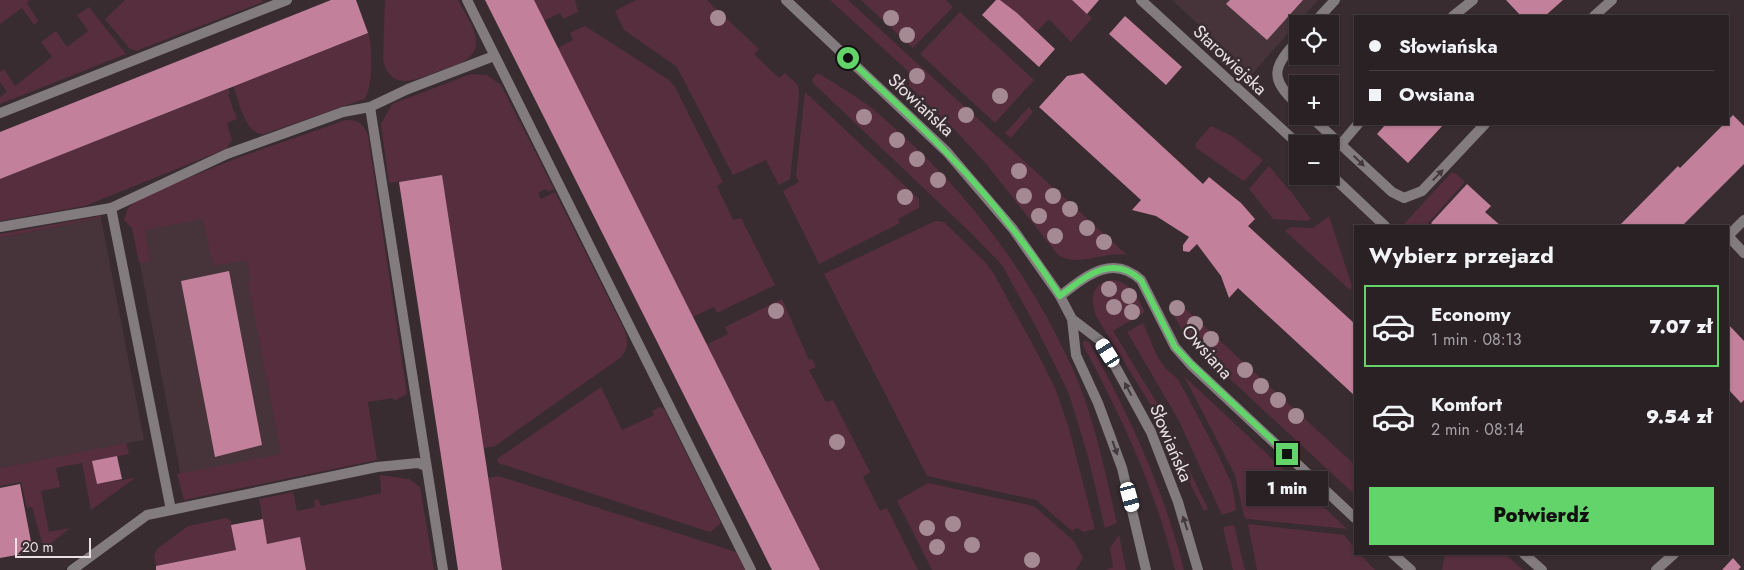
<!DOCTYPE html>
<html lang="pl">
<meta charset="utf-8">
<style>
body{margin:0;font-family:Jost,sans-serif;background:#32292d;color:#f1f3f6;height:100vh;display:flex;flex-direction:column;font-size:19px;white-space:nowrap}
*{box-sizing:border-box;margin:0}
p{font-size:16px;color:#a5a3a7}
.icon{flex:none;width:28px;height:28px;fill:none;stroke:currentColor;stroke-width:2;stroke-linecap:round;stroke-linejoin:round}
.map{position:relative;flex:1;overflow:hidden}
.details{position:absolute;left:1354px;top:225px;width:375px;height:330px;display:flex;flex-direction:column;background:#2a2125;border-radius:0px;box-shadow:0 1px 4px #0004,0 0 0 1px #463e42}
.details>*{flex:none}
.guide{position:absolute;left:1354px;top:15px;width:375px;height:110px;border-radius:0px;box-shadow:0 1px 4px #0004,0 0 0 1px #463e42;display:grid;align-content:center;height:110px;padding:0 15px;background:#2a2125}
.controls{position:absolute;left:1289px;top:15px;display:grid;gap:10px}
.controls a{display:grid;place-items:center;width:50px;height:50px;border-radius:0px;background:#2a2125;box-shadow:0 1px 4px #0004,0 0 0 1px #463e42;font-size:25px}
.scale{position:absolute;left:15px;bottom:12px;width:76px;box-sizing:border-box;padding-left:5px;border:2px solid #eae1e4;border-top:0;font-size:14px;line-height:18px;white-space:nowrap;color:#eae1e4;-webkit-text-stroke:4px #382c31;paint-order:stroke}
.end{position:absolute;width:22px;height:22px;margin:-11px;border:6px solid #63d469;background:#111;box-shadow:0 0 0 2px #111}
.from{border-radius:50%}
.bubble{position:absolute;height:35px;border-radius:0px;background:#2a2125;box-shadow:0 1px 4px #0004,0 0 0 1px #463e42;font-size:16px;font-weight:800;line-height:35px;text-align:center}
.car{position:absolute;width:15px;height:30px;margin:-15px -8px;border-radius:6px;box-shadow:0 0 4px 1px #0007;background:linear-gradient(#fff 24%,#345 0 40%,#fff 0 76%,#345 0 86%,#fff 0)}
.guide b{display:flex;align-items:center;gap:18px;height:48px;font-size:19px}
.guide b+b{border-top:1px solid #463e42}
.guide i{width:12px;height:12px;background:#f1f3f6}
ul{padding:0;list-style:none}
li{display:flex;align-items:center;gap:15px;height:82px;margin:0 10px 8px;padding:0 5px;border:2px solid transparent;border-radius:0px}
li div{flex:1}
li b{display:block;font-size:19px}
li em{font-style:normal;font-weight:800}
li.on{border-color:#63d469}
li>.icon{width:45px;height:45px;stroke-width:1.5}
h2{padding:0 15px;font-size:22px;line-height:60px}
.button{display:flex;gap:10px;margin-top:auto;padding:10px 15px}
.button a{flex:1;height:58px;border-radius:0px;background:#63d469;color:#111;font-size:20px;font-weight:800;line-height:58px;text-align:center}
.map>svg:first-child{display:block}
.built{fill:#46343a}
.green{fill:#562e3e}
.building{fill:#c3809a}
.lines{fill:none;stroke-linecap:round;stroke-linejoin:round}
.service{stroke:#837c7f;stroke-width:10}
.pedestrian{stroke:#837c7f;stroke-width:10}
.minor{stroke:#837c7f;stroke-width:10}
.tertiary{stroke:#837c7f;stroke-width:10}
.tree{fill:#a58a94}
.oneway{fill:#43383d}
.route{stroke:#63d469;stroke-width:6}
.labels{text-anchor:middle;stroke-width:5;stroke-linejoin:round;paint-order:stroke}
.street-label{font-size:18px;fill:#eae1e4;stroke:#382c31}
</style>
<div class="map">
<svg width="1744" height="570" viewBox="0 0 1744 570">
<rect width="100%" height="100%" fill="#382c31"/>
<path class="built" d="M1172,0H1318L1252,74Z
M308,176L363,460L185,498L130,212Z
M101,218L144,440L0,468V238Z"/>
<path class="green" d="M0,0H30L27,3L38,21L34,25L22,8L0,24Z
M125,0H262L263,2L136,51L129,48L105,19Z
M385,0H458C464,12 476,28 476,42C476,49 473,55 467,59C460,65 448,68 439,71C417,79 391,93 383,60Z
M534,0H575L578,12L563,19L560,13L544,21Z
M636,0H707L759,49L754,54L779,78L785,73L798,85L799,95L790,179L779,185L766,160L733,175L677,67L624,30L615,11Z
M830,0H848L1127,255C1103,251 1080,268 1058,255L987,165L954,129L909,86V72Z
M861,0H946L953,7L913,48Z
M1000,0H1072L1092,18L1071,42L1049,19L1037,31Z
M89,7L126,54L0,104V97L7,92L0,82V72L4,69L15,86L52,57L41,42L56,31L67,47L88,31L77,15Z
M960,12L1034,80L995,123L920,54Z
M585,26L669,80L675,87L723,182L717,186L733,220L741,218L775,285L717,313L714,307L693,317L558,48L573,40L570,33Z
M368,33C373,44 373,90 364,99L264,134C245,136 239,100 233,86Z
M818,73C835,84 853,94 869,106C881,115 892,126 903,136C977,202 1039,289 1078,381C1096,426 1106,476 1117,523L1105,528L1087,453L1069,394L1037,329L1002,265L973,235L813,83L812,79Z
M471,74L487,75L501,85L554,189L548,192L546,189L538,193L541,199L555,192L625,331C628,342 628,350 620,358L495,446L484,448L442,175L389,183L381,124L392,104Z
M228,89L230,94L228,95L237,119L227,123L232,140L226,149L85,206L0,221V179Z
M805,92L919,199V208L898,219L900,223L819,264L783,191L799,182L796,176Z
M1029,107L1033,112L1011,138L1005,133Z
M346,120C358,119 365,125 368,136L407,394L394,401L393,398L368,402L377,460L184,500L177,474L281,454L248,282L251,281L247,260L213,266L203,219L145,230L150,261L139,263L132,228L124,220L128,208L139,198L237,158Z
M1211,126L1232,136L1263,160L1245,180H1242L1196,148L1195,144Z
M1269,166L1292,193L1311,219L1307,221L1273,219L1249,189Z
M1451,173H1455L1465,182L1428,223L1432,226H1402Z
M101,216V218L0,238V234Z
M1329,216L1352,286L1350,290L1285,231L1291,227L1313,228Z
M935,221L944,222L985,262L994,274L1039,356L1055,388L1068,425L1095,529L1083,532L1078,528L1073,530V532L1036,500L927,476L824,274Z
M1111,280C1131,281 1137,296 1145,312L1113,331L1157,403L1208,509L1204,511L1150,404L1096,316C1090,300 1091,283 1111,280Z
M782,299L809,360L812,359L816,367L809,370L826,402L833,400L870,472L863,477L880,511L887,508L918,570H820L707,344L728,334L725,327Z
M1179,303L1355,465V495L1187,339L1169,307L1173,304Z
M1143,323L1158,358L1166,369L1178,379L1217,452L1232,485L1236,509L1234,511L1222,515L1179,421L1127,332Z
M1084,340L1089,342C1130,417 1163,487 1184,570H1175C1156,490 1122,418 1083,345Z
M1184,376L1347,529L1247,519L1244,516L1235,475Z
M601,387L622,430L654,415L652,411L660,407L664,409L721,523L710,532L498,463L497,459Z
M126,443L129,454L93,461L97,484L135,478L91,510L82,463L56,468L60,487L41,491L49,532L70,528L44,549L32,507L27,508L21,482L0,486V468Z
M380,475L409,479L420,487L434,570H306L300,538L267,544L259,499L293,492L297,511L315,507L314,500L318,499L321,506L381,493Z
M499,476L736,552L745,570H502L488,478Z
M928,483L1034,506L1074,541L1083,558L1076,570H932L897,501Z
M226,518L231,521L236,550L156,566L154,556L157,549L188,526Z
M1248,524L1344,535L1355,548V554H1360L1375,570H1257Z
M1234,525L1245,570H1233L1223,527Z
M1119,535L1126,570H1105L1113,567L1110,548Z
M1445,554H1505L1523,570H1442Z"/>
<path class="building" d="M331,0H356L368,33L0,179V132Z
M485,0H534L820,570H772Z
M996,0H1000L1017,13L1055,49L1039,67L982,15Z
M1072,0H1099L1087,14Z
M1230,0H1303L1267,40L1226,4Z
M1506,0H1563L1545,16H1521Z
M1125,16L1182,67L1166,85L1109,34Z
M1083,73L1203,184L1209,177L1241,203L1255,219L1248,226L1355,324V396L1238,288L1229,298L1221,276L1197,244L1189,252L1183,251V245L1189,237L1156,216L1132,210L1141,200L1039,107L1067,76Z
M1733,115L1744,126V164L1682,226H1619L1678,166L1680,168L1724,124H1728V120Z
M1386,124H1444L1408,163L1377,134Z
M442,175L486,463L502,570H458L443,469L399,182Z
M1467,184L1491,206L1485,212L1501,226H1435L1431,223Z
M229,271L262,445L215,457L181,281Z
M1728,324L1744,341V400L1741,403L1728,389Z
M117,456L122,479L97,484L92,461Z
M20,484L33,552L0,558V488Z
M263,519L267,544L300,537L306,570H156V566L236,550L231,525Z
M1733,558L1741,567L1738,570H1722Z"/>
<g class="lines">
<path class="service" d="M1453,16L1473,0
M1341,144L1358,124
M1728,236L1744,253
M1524,554L1542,570
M1656,570L1674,554"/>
<path class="pedestrian" d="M467,0L751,570
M370,107L443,570
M0,113L287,0
M0,227L111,208L227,154L343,112L370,107L408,89L494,56"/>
<path class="minor" d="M1141,0L1298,144
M1594,16L1612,0
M1313,24L1335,0
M1298,40C1273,67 1268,78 1298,105
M1310,116L1392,192L1404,198L1422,191L1485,124
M1330,174L1385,226
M1728,236L1744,220
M1060,296C1085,277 1112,253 1141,280L1175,347L1191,365L1355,518
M171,510L377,467L418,463L426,466
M1393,554L1411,570
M72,570L147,515L171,510L111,208"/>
<path class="tertiary" d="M786,0L947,152L1013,229L1060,296L1072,319L1076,355L1098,403L1122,468L1146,570
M1072,319L1102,342L1151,432L1178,502L1198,570"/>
</g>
<g class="tree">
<circle cx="718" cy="18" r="8"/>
<circle cx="891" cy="18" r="8"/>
<circle cx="907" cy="35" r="8"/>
<circle cx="917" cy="76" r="8"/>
<circle cx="1000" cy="96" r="8"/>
<circle cx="966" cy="115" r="8"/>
<circle cx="864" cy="117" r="8"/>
<circle cx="897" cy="140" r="8"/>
<circle cx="917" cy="159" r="8"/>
<circle cx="1019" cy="171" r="8"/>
<circle cx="938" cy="180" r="8"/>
<circle cx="1024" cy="196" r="8"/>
<circle cx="1053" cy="196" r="8"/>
<circle cx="905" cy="197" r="8"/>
<circle cx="1070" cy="209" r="8"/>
<circle cx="1039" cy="216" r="8"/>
<circle cx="1087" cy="228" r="8"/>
<circle cx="1055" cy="236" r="8"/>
<circle cx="1104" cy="242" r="8"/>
<circle cx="1109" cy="289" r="8"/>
<circle cx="1129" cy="296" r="8"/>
<circle cx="1114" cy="307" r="8"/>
<circle cx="1177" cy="308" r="8"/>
<circle cx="776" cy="311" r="8"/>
<circle cx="1132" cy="312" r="8"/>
<circle cx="1195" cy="324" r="8"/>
<circle cx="1211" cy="339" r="8"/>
<circle cx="1245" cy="370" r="8"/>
<circle cx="1261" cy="386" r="8"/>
<circle cx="1278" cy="400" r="8"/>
<circle cx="1296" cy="416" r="8"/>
<circle cx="837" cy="442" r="8"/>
<circle cx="953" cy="524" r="8"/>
<circle cx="927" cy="528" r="8"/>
<circle cx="972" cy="545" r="8"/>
<circle cx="937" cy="547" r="8"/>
<circle cx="1032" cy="560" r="8"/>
</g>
<defs><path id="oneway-solid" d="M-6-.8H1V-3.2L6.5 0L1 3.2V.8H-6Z" transform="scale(1.25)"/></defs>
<g class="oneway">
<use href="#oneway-solid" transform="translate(1359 161) rotate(44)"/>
<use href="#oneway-solid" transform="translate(1438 175) rotate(-46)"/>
<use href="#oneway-solid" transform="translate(1128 389) rotate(-118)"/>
<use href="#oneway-solid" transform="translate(1115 448) rotate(70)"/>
<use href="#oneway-solid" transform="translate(1185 523) rotate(-108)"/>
</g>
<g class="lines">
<path class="route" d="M848,58C881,90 916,120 947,153C989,196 1027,245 1060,296C1085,277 1112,253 1141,280L1175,347L1191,364L1287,454"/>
</g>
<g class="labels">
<g class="street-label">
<text transform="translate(1230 60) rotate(43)" y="6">Starowiejska</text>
<text transform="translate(921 105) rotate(43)" y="6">Słowiańska</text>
<text transform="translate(1207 352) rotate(48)" y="6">Owsiana</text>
<text transform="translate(1171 443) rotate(67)" y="6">Słowiańska</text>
</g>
</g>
</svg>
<div class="controls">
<a><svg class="icon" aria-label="locate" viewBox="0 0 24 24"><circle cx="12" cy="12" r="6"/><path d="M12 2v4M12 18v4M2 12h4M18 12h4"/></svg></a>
<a>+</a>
<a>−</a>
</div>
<div class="scale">20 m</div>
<i class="end from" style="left:848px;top:58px"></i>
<i class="end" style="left:1287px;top:454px"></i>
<div class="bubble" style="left:1246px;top:471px;width:82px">1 min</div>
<i class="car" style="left:1108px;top:353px;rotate:328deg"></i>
<i class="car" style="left:1130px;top:497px;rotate:165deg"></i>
<div class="guide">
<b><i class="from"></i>Słowiańska</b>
<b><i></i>Owsiana</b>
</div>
<section class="details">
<h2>Wybierz przejazd</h2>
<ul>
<li class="on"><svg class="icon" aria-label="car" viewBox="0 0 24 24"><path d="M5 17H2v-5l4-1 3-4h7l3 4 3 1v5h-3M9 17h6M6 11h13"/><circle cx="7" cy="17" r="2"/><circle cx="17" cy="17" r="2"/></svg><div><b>Economy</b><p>1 min · 08:13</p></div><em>7.07 zł</em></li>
<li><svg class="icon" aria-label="car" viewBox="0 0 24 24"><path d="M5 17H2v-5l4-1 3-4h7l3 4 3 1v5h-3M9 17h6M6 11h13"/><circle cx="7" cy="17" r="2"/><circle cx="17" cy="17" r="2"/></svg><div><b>Komfort</b><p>2 min · 08:14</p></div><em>9.54 zł</em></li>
</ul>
<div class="button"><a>Potwierdź</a></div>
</section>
</div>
